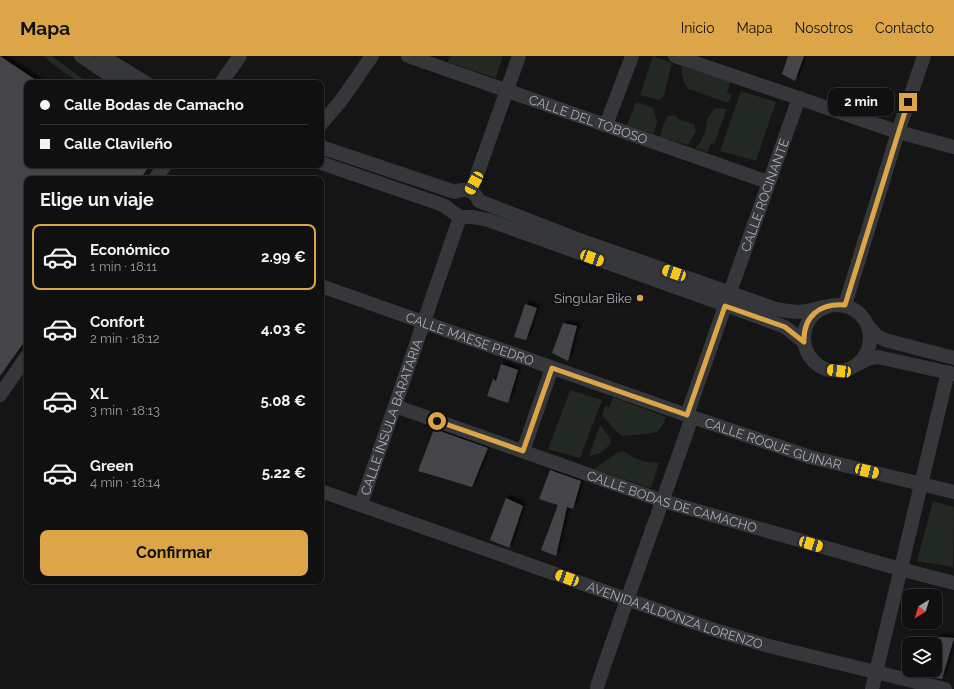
<!DOCTYPE html>
<html lang="es">
<meta charset="utf-8">
<style>
body{margin:0;font-family:Raleway,sans-serif;background:#1e1e1e;color:#f1f3f6;height:100vh;display:flex;flex-direction:column;font-size:15px;white-space:nowrap}
*{box-sizing:border-box;margin:0}
p{font-size:13px;color:#9c9d9f}
.icon{flex:none;width:22px;height:22px;fill:none;stroke:currentColor;stroke-width:2;stroke-linecap:round;stroke-linejoin:round}
.map{position:relative;flex:1;overflow:hidden}
.sheet{position:absolute;left:24px;top:120px;width:300px;height:408px;display:flex;flex-direction:column;background:#101010;border-radius:8px;box-shadow:0 1px 3px #0004,0 0 0 1px #303030}
.sheet>*{flex:none}
.banner{position:absolute;left:24px;top:24px;width:300px;height:88px;border-radius:8px;box-shadow:0 1px 3px #0004,0 0 0 1px #303030;display:grid;align-content:center;height:88px;padding:0 16px;background:#101010}
.needle{width:26px;rotate:218deg}
.controls{position:absolute;left:902px;top:533px;display:grid;gap:8px}
.controls a{display:grid;place-items:center;width:40px;height:40px;border-radius:8px;background:#101010;box-shadow:0 1px 3px #0004,0 0 0 1px #303030;font-size:20px}
.end{position:absolute;width:18px;height:18px;margin:-9px;border:5px solid #dca548;background:#111;box-shadow:0 0 0 2px #111}
.from{border-radius:50%}
.bubble{position:absolute;height:28px;border-radius:8px;background:#101010;box-shadow:0 1px 3px #0004,0 0 0 1px #303030;font-size:13px;font-weight:700;line-height:28px;text-align:center}
.car{position:absolute;width:12px;height:24px;margin:-12px -6px;border-radius:5px;box-shadow:0 0 3px 1px #0007;background:linear-gradient(#f5c518 24%,#345 0 40%,#f5c518 0 76%,#345 0 86%,#f5c518 0)}
.banner b{display:flex;align-items:center;gap:14px;height:38px;font-size:15px}
.banner b+b{border-top:1px solid #303030}
.banner i{width:10px;height:10px;background:#f1f3f6}
ul{padding:0;list-style:none}
li{display:flex;align-items:center;gap:12px;height:66px;margin:0 8px 6px;padding:0 8px;border:2px solid transparent;border-radius:8px}
li div{flex:1}
li b{display:block;font-size:15px}
li em{font-style:normal;font-weight:700}
li.active{border-color:#dca548}
li>.icon{width:36px;height:36px;stroke-width:1.5}
h2{padding:0 16px;font-size:18px;line-height:48px}
.primary-button{display:flex;gap:8px;margin-top:auto;padding:8px 16px}
.primary-button a{flex:1;height:46px;border-radius:8px;background:#dca548;color:#111;font-size:16px;font-weight:700;line-height:46px;text-align:center}
header{display:flex;align-items:center;gap:24px;box-sizing:border-box;height:56px;padding:0 20px;background:#dca548;color:#111}
header strong{font-size:19px}
nav{display:flex;gap:22px;margin-inline-start:auto;font-size:14px}
.map>svg:first-child{display:block}
.green{fill:#222822}
.building{fill:#444549;filter:url(#shadow)}
.lines{fill:none;stroke-linecap:round;stroke-linejoin:round}
.street{stroke:#36373b;stroke-width:14}
.route{stroke:#dca548;stroke-width:5}
.poi-dot{fill:#dca548;stroke:#101011;stroke-width:1.5}
.labels{text-anchor:middle;stroke-width:4;stroke-linejoin:round;paint-order:stroke}
.street-label{font-size:13px;fill:#a8adb5;stroke:#101011}
.poi-label{font-size:13px;fill:#a8adb5;stroke:#101011;text-anchor:end}
</style>
<header>
<strong>Mapa</strong>
<nav><a>Inicio</a><a>Mapa</a><a>Nosotros</a><a>Contacto</a></nav>
</header>
<div class="map">
<svg width="954" height="633" viewBox="0 0 954 633">
<defs>
<filter id="shadow"><feDropShadow dx="3.5" dy="-3.5" stdDeviation="1" flood-color="#0009"/></filter>
</defs>
<rect width="100%" height="100%" fill="#151516"/>
<path class="green" d="M43,0H52L88,27C75,27 54,9 43,0Z
M451,0H503L496,22L448,6Z
M653,0L672,7L664,39L659,44L640,39Z
M681,10L730,26L727,37L732,39L728,47L689,33C682,27 682,19 681,10Z
M741,35L776,46L756,105L720,95Z
M636,46L653,52L657,65L654,78L627,69Z
M715,52L727,53L714,88L711,87L707,96L695,92L701,85L705,76L707,63Z
M674,59L680,64L694,68L696,75L688,89L660,81L663,70L668,60Z
M570,334L602,344L580,402L548,393Z
M613,341L666,361C664,366 662,372 658,375C651,379 631,379 622,380C614,374 610,367 602,360L605,350L610,351Z
M600,369L610,382L611,387C604,395 599,399 589,400Z
M623,395C637,404 643,406 659,407L651,432L594,413L617,397Z
M933,445L954,451L953,511L917,505Z"/>
<path class="building" d="M0,0L40,27H27V109H150L140,123H27V282L0,320Z
M788,0H804L795,25L782,18Z
M525,248L537,252L526,284L514,281Z
M563,267L577,270L568,305L552,297Z
M501,308L518,314L508,347L487,340L493,323L496,325Z
M434,373L488,392L472,431L418,415Z
M550,414L581,425L573,453L567,451L556,500L541,494L558,449L539,443Z
M506,442L523,450L509,492L490,484Z
M938,581L954,582L942,623L935,622V593Z"/>
<g class="lines">
<g class="street">
<path d="M81,0L112,21L122,27"/>
<path d="M102,0L146,27"/>
<path id="s1" d="M408,0L768,126"/>
<path d="M675,0L898,76L954,91"/>
<path d="M221,27L240,0"/>
<path d="M321,68L340,46L372,0"/>
<path d="M606,69L632,0"/>
<path d="M321,91L455,136C466,131 474,134 479,145L577,183L776,253C797,257 803,257 823,251"/>
<path d="M321,107L443,149L460,161H473L488,164L756,260L785,271L804,286"/>
<path d="M155,123L165,109"/>
<path d="M470,135L474,127L519,0"/>
<path id="s2" d="M321,230L692,361L810,401L954,436"/>
<path id="s3" d="M730,236L799,42"/>
<circle cx="837" cy="282" r="33"/>
<path d="M845,249L898,76L924,0"/>
<path d="M869,271L876,279L885,284L954,302"/>
<path d="M860,307L868,303L878,301L954,318"/>
<path d="M0,339L27,300"/>
<path id="s4" d="M395,350L663,445L900,513L954,527"/>
<path d="M687,359L725,250"/>
<path d="M523,395L552,312"/>
<path id="s5" d="M321,435L626,543L718,575L769,590L945,633"/>
<path id="s6" d="M361,448L460,161"/>
<path d="M597,631C627,541 661,451 692,361"/>
<path d="M872,633L948,316"/>
</g>
</g>
<g class="lines">
<path class="route" d="M437,365L523,395L552,312L687,359L725,250L785,271L804,286C803,260 820,247 845,249L908,46"/>
</g>
<circle class="poi-dot" cx="640" cy="242" r="4"/>
<g class="labels">
<g class="street-label">
<text dy="5" stroke="none"><textPath href="#s1" startOffset="191">CALLE DEL TOBOSO</textPath></text>
<text dy="5" stroke="none"><textPath href="#s3" startOffset="103">CALLE ROCINANTE</textPath></text>
<text dy="5" stroke="none"><textPath href="#s2" startOffset="158">CALLE MAESE PEDRO</textPath></text>
<text dy="5" stroke="none"><textPath href="#s6" startOffset="92">CALLE ÍNSULA BARATARIA</textPath></text>
<text dy="5" stroke="none"><textPath href="#s2" startOffset="479">CALLE ROQUE GUINAR</textPath></text>
<text dy="5" stroke="none"><textPath href="#s4" startOffset="293">CALLE BODAS DE CAMACHO</textPath></text>
<text dy="5" stroke="none"><textPath href="#s5" startOffset="375">AVENIDA ALDONZA LORENZO</textPath></text>
</g>
<g class="poi-label">
<text x="632" y="247">Singular Bike</text>
</g>
</g>
</svg>
<div class="controls">
<a><svg class="needle" viewBox="-14 -14 28 28"><path d="M0-13l5 13h-10z" fill="#e53935"/><path d="M0 13l5-13h-10z" fill="#9c9d9f"/></svg></a>
<a><svg class="icon" aria-label="layers" viewBox="0 0 24 24"><path d="M12 4l9 5-9 5-9-5zM3 14l9 5 9-5"/></svg></a>
</div>
<i class="end from" style="left:437px;top:365px"></i>
<i class="end" style="left:908px;top:46px"></i>
<div class="bubble" style="left:828px;top:32px;width:66px">2 min</div>
<i class="car" style="left:474px;top:127px;rotate:209deg"></i>
<i class="car" style="left:592px;top:202px;rotate:110deg"></i>
<i class="car" style="left:674px;top:217px;rotate:289deg"></i>
<i class="car" style="left:839px;top:315px;rotate:277deg"></i>
<i class="car" style="left:867px;top:415px;rotate:104deg"></i>
<i class="car" style="left:811px;top:488px;rotate:106deg"></i>
<i class="car" style="left:567px;top:522px;rotate:290deg"></i>
<div class="banner">
<b><i class="from"></i>Calle Bodas de Camacho</b>
<b><i></i>Calle Clavileño</b>
</div>
<section class="sheet">
<h2>Elige un viaje</h2>
<ul>
<li class="active"><svg class="icon" aria-label="car" viewBox="0 0 24 24"><path d="M5 17H2v-5l4-1 3-4h7l3 4 3 1v5h-3M9 17h6M6 11h13"/><circle cx="7" cy="17" r="2"/><circle cx="17" cy="17" r="2"/></svg><div><b>Económico</b><p>1 min · 18:11</p></div><em>2.99 €</em></li>
<li><svg class="icon" aria-label="car" viewBox="0 0 24 24"><path d="M5 17H2v-5l4-1 3-4h7l3 4 3 1v5h-3M9 17h6M6 11h13"/><circle cx="7" cy="17" r="2"/><circle cx="17" cy="17" r="2"/></svg><div><b>Confort</b><p>2 min · 18:12</p></div><em>4.03 €</em></li>
<li><svg class="icon" aria-label="car" viewBox="0 0 24 24"><path d="M5 17H2v-5l4-1 3-4h7l3 4 3 1v5h-3M9 17h6M6 11h13"/><circle cx="7" cy="17" r="2"/><circle cx="17" cy="17" r="2"/></svg><div><b>XL</b><p>3 min · 18:13</p></div><em>5.08 €</em></li>
<li><svg class="icon" aria-label="car" viewBox="0 0 24 24"><path d="M5 17H2v-5l4-1 3-4h7l3 4 3 1v5h-3M9 17h6M6 11h13"/><circle cx="7" cy="17" r="2"/><circle cx="17" cy="17" r="2"/></svg><div><b>Green</b><p>4 min · 18:14</p></div><em>5.22 €</em></li>
</ul>
<div class="primary-button"><a>Confirmar</a></div>
</section>
</div>
